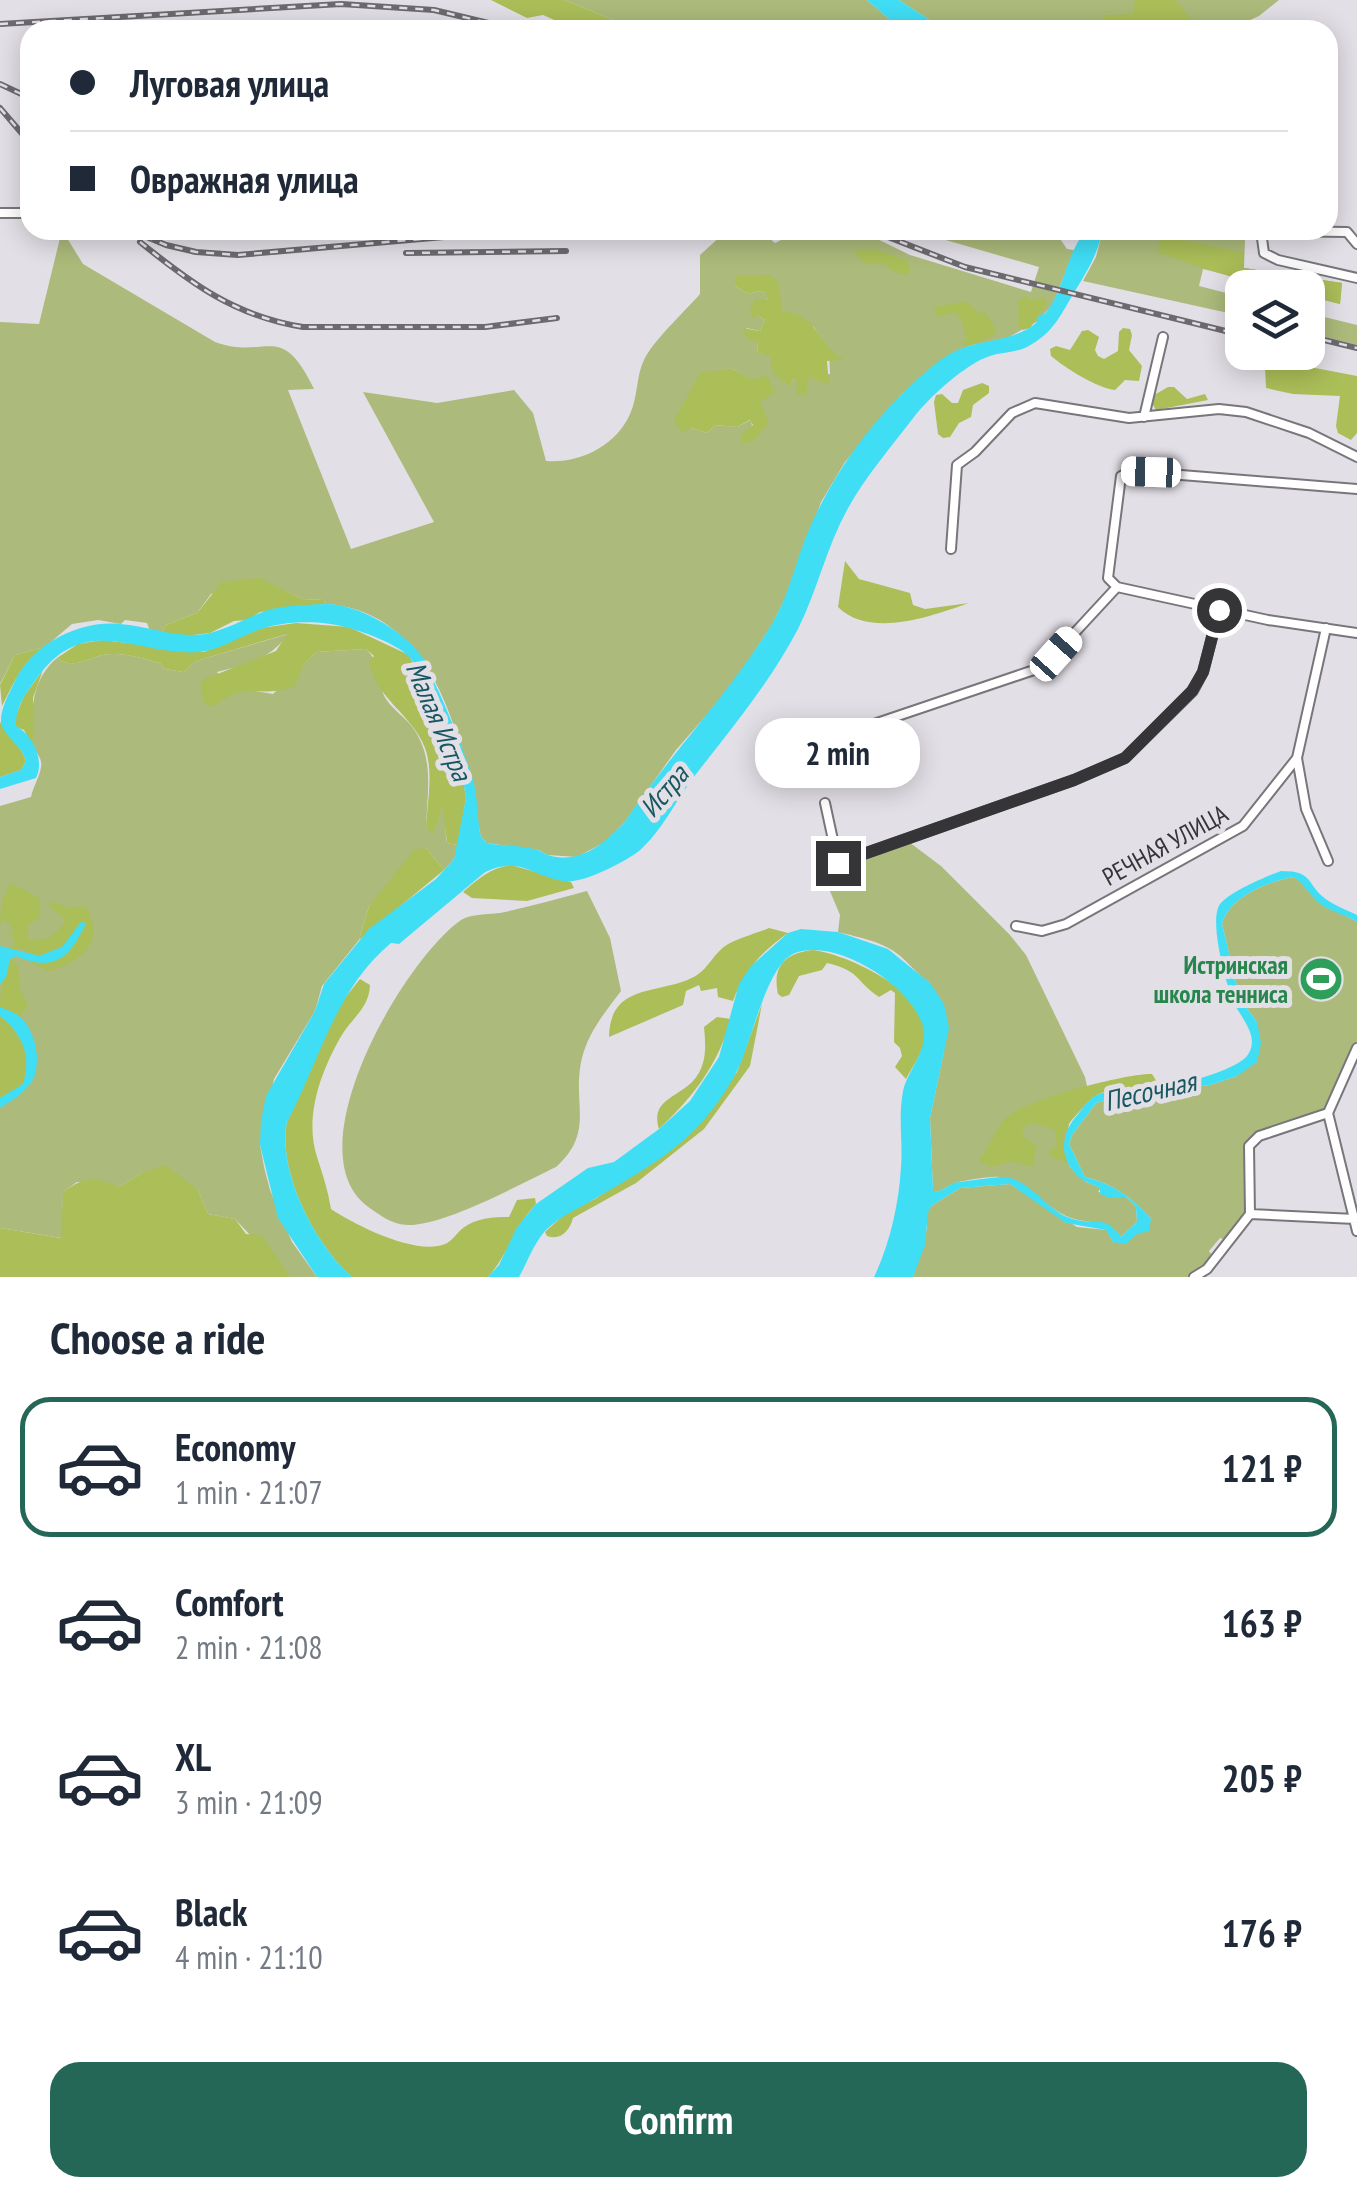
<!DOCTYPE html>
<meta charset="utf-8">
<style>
body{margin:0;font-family:"PT Sans Narrow",sans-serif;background:#f2f2f3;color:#1f2937;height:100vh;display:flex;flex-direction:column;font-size:38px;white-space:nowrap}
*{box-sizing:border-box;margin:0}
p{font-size:32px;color:#747a83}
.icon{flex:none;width:55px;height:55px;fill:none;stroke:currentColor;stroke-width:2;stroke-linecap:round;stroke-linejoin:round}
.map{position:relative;height:1277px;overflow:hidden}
.drawer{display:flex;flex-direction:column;background:#fff;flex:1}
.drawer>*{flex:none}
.guide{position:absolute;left:20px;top:20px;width:1318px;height:220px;border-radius:30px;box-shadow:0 5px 25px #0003;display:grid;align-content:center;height:220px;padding:0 50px;background:#fff}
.buttons{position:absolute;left:1225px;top:270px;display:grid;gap:20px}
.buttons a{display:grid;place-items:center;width:100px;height:100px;border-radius:20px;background:#fff;box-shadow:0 5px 25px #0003;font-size:50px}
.end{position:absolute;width:45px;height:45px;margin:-22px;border:12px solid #353436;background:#fff;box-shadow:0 0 0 5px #fff}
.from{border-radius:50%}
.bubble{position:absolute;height:70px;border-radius:30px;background:#fff;box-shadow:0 5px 25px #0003;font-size:32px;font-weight:700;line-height:70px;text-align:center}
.car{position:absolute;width:30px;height:60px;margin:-30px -15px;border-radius:12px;box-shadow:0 0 8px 2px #0007;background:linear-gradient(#fff 24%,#345 0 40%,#fff 0 76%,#345 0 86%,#fff 0)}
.guide b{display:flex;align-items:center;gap:35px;height:95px;font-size:38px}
.guide b+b{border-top:2px solid #e0e1e3}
.guide i{width:25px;height:25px;background:#1f2937}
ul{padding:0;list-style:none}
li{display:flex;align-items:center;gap:30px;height:140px;margin:0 20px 15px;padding:0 30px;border:5px solid transparent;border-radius:30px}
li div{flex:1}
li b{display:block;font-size:38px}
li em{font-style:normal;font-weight:700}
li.active{border-color:#256756}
li>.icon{width:90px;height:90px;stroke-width:1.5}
h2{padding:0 50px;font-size:45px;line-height:120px}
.primary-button{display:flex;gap:20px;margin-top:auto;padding:20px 50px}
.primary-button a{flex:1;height:115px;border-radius:30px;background:#256756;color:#fff;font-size:40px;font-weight:700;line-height:115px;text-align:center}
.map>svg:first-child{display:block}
.green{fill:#acba7b;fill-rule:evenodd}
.forest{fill:#abbe58}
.water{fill:#40def5}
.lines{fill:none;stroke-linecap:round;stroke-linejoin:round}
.street-casing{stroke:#79767b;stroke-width:12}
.street{stroke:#fff;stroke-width:8}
.rail-casing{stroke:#6c6a6e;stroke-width:6}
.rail{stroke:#e3dfe6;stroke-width:2.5;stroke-dasharray:8;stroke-linecap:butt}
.route{stroke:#353436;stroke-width:12}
.labels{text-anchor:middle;stroke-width:10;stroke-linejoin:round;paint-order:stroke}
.street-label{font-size:25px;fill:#353436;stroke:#e3dfe6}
.leisure-label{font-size:25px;font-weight:bold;fill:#27864d;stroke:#e3dfe6;text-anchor:end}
.water-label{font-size:28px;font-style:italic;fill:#175761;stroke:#e3dfe6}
</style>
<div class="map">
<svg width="1357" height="1277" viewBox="0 0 1357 1277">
<rect width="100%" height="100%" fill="#e3dfe6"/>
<path class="green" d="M565,0H867L902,30H637Z
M899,0H1279L1259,16L1228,30H945Z
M62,230L83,264L215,342C268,361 280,319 314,389L288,390L351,549L434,522L363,392L437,403L514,390L533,413L546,461C579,464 616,446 630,414C638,397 636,376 644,360C652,342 686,310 700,294V255L723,234L721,230H759L775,243L801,230H859L910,255L1031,292L1039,267L911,230H1054L1067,249L1074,250L1053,304L1038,321L1007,338L968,346L935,365L901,395L845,462L821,502L792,584L773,623L731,687L676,750L624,823L605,842L577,857L548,855L538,850L487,843L481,837C463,748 440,612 326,604L324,600L302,599L260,579L211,594L197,613L166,625L162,633L150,631L147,623L125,620L121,624L98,620L72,624L45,647L15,655L0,684V322L39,324ZM736,276H770L782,311L814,327L829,351L830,374L808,376L799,383L798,379H793L790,386L774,368L770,354L758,353L757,342L746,328L760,331L765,320L758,316L768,301L767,293L758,291L748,294L735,286ZM732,369L751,379H763L754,440L751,420L737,427L715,425L707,433L691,428Z
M1103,230H1219L1245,240L1244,268L1342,283L1340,304L1308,296V288L1275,287L1203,269L1199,286L1242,297V316L1083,281L1096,257Z
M1308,313L1357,325V345L1308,333Z
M288,634C270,660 247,664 217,672L232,693L249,690L273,694L316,652L366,649C381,662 376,683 386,699C393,710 406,718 413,728C435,759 427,793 426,828L433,833L443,805C448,817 444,830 447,843L458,845L454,859L444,870L426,848L369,906L359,940L322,986L315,1011L274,1079L260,1145L264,1167L270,1190L292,1242L317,1277H290L235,1219L208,1214L198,1190L142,1173L119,1187L77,1182L63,1192L62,1238L0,1228V806L31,797C33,787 40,776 41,767C43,758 35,753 34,745C30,713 31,680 57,658C76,672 91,654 111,654C127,653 145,659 160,663L165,669L184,672L196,661Z
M909,842L941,866L1010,935L1026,955L1085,1077L1090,1100L1069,1123L1066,1153L1070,1167L1086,1182L1101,1188L1098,1192L1126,1197L1136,1207L1137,1222L1121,1237C1107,1218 1086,1225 1066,1216C1042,1205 1026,1179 999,1177C993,1176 959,1181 953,1184C944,1187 944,1192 933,1191L930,1118L944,1051L930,983C918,975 910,964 899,955C884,942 858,937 838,932L840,915L824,877Z
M1294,877C1307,884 1312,900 1326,907C1337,912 1346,915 1357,922V1044L1325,1112L1259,1134L1247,1143L1245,1215L1226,1240L1220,1238L1209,1251L1213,1257L1188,1277H913L927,1228V1213L931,1206L960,1188L1010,1184L1077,1227L1107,1230L1113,1242C1131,1239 1138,1233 1151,1219C1133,1198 1112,1183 1085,1177L1069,1144L1072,1135L1096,1103L1117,1097L1138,1098L1173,1089L1210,1085L1237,1076L1257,1039V1022L1240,999L1222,924C1229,897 1268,881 1294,877Z
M587,891L610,938L621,991C605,1012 588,1033 582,1058C571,1103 596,1131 556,1167C520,1184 446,1225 408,1225C392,1225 380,1215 367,1206C293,1149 404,960 461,920C472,913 492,915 505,912C533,906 560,898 587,891Z"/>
<path class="forest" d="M491,0H565L637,30H577L543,15L527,18Z
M1135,0H1176L1199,30H1096L1095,27L1105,15L1133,14Z
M1161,235L1244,253V268L1342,283L1340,304L1308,296V288C1255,288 1207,270 1158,252Z
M860,249H873L906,260L910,269L907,275L894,272L884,263L865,264L855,253Z
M770,275L778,282L782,311C821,316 814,342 844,360L827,361L829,385L808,377L806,396L796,393L798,379H793L790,387L773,373L770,355L758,353L757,342L747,338L742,328L760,331L765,320L758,316L752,317L750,311L755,299L768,300L766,293L758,291L748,294L735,286V276Z
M1025,296L1031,300L1044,298L1047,304L1030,328L1023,330L1018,325L1019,300Z
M962,302L969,303L978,313L985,312L996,330L993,336L966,347L962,344L967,339L961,319L954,312L941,316L934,314L936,307Z
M1123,328L1130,329L1132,335L1129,350L1142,366L1139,381L1125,380L1115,390C1097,388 1065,368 1051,356L1050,349L1056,346L1070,350L1082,331L1088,330L1099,337L1095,350L1098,356L1104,359L1118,351L1119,332Z
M1273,363H1289L1357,376V433L1351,440L1338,433L1336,426L1340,396L1293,394L1266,388L1265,367Z
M732,369L752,379L767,376L775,392L760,402L769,422L754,440L742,444V434L753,425L750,420L737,427L715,425L707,433L691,428L682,432L674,421L700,373Z
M982,383L989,386V393L973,405L971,417L959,423L950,437L943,438L938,434L934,402L936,395L942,394L952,403H958L963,390Z
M1168,387H1174L1187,399L1205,394L1208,400L1156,410L1149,398Z
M845,561L859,579L910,593L913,605L925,609L969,603C932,616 870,639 838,607Z
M260,578L302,599L324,600L326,604L260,612L248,620L234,621L210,633L184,636L162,633L166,625L197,613L222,582Z
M296,623L349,627L409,655L418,674L422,677L447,748L463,780L466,798L458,845L447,843L443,806L433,834L426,828C427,803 434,773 425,748C412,714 376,699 369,662L374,656L366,649L316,652L303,665L295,686C257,700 249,679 213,707L205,704L201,692L202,680L276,651L287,634L196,661L184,672L165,669L160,663C145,659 127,653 111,654C91,654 76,672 57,658L78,644L102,640L204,652L261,628Z
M45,647C22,662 15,681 2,706L0,685L15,655Z
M43,670L33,698L34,749L24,730L16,727V715L24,696Z
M0,722C8,736 22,747 26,761L21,770L0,777Z
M426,848L444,870L359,940L369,906L414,850Z
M511,865L571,882L574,888L527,901L472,898L463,892C479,878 490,868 511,865Z
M11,883L40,899V917L27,926L29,940C45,941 60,935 65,919L49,906V901L69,908L85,906C107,942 81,962 48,971L29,962L47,963L62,947L39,956L19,948L11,951L15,940L9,931L14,930L5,919L0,924C0,909 2,896 11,883Z
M769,928L788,933C762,951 744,971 733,1001L718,997L717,988L701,991L699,985L686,991L683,1005L609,1037C610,980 664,996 697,975C708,968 714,954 725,946C737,938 755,934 769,928Z
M813,950C849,955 937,994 924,1044C920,1056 912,1068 906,1079L895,1067L902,1056L900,1048L894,1042L895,993L891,990L879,997C855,981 861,971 827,963L822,970L799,976L789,995L782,997L778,994C772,966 785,953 813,950Z
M10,959L18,965L20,989L28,1006L20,1016L0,1007C0,985 5,979 10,959Z
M360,979L370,985C369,1009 352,1017 340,1038C321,1072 304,1117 317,1157C323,1175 328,1191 331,1209C355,1225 416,1256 445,1244C451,1242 457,1233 463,1228C476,1218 493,1217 509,1217L517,1200L535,1198L536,1204C515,1226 508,1255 488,1277H352C315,1245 277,1171 287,1122L337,1008Z
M762,1004L750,1066L704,1129L636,1183L573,1218C570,1230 561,1241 547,1236L545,1232L567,1212L595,1199L685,1137L737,1072Z
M0,1016C22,1033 32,1056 23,1085L0,1098Z
M717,1017L731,1019C717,1066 694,1096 659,1129C650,1100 677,1098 693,1081C707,1066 706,1046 704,1027Z
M1152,1074L1157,1082C1139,1095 1123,1087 1104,1092C1086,1098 1066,1122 1063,1140C1062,1148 1066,1155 1068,1163L1049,1156V1150L1057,1147L1055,1130L1034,1123L1022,1128L1024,1137L1037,1146L1032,1167L1012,1161L990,1167L979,1160C990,1147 994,1132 1004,1120C1019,1101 1127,1073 1152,1074Z
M165,1165L198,1190L208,1214L235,1219L246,1234L262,1235L290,1277H0V1228L61,1238L63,1192C84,1177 96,1176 119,1187L142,1173Z"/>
<path class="water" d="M867,0H899L945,30H902Z
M1086,230H1103C1096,257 1089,268 1075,291C1061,314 1054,333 1027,347C1015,353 1002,352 990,356C967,363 928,398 914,417C891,447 865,477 847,510C827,546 817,591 798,629C769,684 731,729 693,778C675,802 662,831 639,851C625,862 581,885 563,881C531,876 519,855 484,873L399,944L391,943C335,990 321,1058 287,1122C277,1171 315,1245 352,1277H317L278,1218L260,1145L261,1121L266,1096L315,1011L324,984L369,929L436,879L454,859L466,798L463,780L447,748L423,677C415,671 416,665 410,658C401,646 365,632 349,628C322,620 285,620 258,630C239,637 220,650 200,652C138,657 86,610 37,678C26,693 15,707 16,726C33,735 45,761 36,778L0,789V777L21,770L26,761C22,746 7,739 1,724C0,709 8,696 14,683C31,645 78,620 120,624C151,626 178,640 210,633C226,629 244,620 258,614C276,605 306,605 326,604C359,604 404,631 423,658C430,668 433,681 439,692C452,722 465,752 474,784C478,801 477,820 481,837L487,843C502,846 518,845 534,849C539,850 543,853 548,855C580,865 603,844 624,823C669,755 727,697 770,627C787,600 793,571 804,542C826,485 862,433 905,391C921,376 940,357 960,349C986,339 1016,341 1037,322L1039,315L1045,314C1064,291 1066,254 1086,230Z
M1281,871C1315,871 1305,884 1327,900C1336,906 1347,910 1357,915V922C1346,915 1336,913 1325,907C1312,900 1306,885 1294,877C1268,881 1229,897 1222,924L1240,999L1257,1022L1261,1043L1257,1062L1237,1076L1210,1085L1173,1089L1138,1098L1117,1097L1096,1103L1072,1135L1069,1144L1085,1177C1113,1184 1132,1197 1151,1219L1149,1231L1137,1234L1126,1244L1113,1242L1106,1230L1066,1223L1010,1184L960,1188L931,1206L928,1213L925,1245L913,1277H874C890,1244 899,1203 901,1167C903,1140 898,1118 903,1091C908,1070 929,1049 923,1027C913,987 837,937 795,953C766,964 751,1046 736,1073C729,1086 720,1100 711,1111C684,1148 634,1176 596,1198C578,1209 560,1216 545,1231C533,1245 528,1261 519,1277H488L499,1265L517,1227L536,1204L588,1168L614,1162L659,1129L690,1101L719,1057L739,984L751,966L788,933L801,929L838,932L888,949L930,983L944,1004L949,1028L930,1118L933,1191C944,1192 944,1187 954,1183C958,1182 995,1177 1001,1177C1027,1176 1044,1207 1067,1217C1094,1228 1104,1212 1121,1237L1137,1222L1136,1207L1126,1197L1110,1198L1100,1194V1188C1093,1184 1086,1183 1080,1178C1056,1157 1062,1131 1079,1113C1085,1105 1091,1096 1102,1093C1114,1089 1128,1093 1140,1091C1148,1089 1154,1083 1160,1081C1170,1079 1166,1083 1176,1083C1192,1082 1236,1069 1247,1056C1260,1039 1244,1021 1236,1007C1227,990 1208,920 1220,904C1231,891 1265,877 1281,871Z
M81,922L86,923C70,957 55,973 16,956L10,959L6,977L0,984V946L39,956L62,947Z
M0,1007C7,1010 17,1013 22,1019C36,1032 42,1065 32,1081C25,1093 11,1101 0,1108V1098L23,1084C32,1056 22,1033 0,1016Z"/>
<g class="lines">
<defs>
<path id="street" d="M0,213H30
M253,230L344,231
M1357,244L1347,232L1261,231L1264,253L1278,260L1357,278
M1144,417L1163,337
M1357,489L1131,471L1121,476L1108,578L1117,587L1268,620L1357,633
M951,549L957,465L975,452L1012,413L1035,403L1129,418L1219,409L1246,412L1309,433L1357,457
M862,728L1034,670L1055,654L1117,587
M1297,758L1306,809L1328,861
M825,803L838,863L1074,780L1125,758L1193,691L1203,672L1219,610
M1016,926L1042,931L1066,924L1243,826L1297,758L1326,628
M1328,1113L1357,1231
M1250,1214L1355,1219
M1194,1277L1207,1269L1250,1214L1249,1146L1259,1136L1328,1113L1357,1048"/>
</defs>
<use href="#street" class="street-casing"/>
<use href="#street" class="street"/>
<defs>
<path id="rail" d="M0,24L341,4L434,10L518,30
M0,84L30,98
M0,108L30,143
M130,230L166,245L196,252L238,255L444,237L597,230
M870,230L965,267L1242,335
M582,237L640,235
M140,242C192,284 235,316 303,327H485L557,318
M406,253L566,251
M1308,336L1357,348"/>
</defs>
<use href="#rail" class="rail-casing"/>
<use href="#rail" class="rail"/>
</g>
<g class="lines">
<path class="route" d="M838,863L1074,780L1125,758L1192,691L1203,672L1219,610"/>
</g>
<defs>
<symbol id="stadium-disc" viewBox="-11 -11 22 22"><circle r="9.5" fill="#2e9e5b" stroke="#e3dfe6"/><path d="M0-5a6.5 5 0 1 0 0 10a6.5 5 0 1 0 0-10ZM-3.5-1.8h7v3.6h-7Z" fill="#fff"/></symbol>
</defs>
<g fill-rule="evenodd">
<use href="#stadium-disc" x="1296" y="954" width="50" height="50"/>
</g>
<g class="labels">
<g class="street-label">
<text transform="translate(1165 845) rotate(-29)" y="9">РЕЧНАЯ УЛИЦА</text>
</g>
<g class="leisure-label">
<text x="1288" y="974">Истринская<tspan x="1288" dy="29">школа тенниса</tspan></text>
</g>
<g class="water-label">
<text transform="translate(439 721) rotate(67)" y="10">Малая Истра</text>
<text transform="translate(664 791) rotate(-50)" y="10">Истра</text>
<text transform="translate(1150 1091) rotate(-13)" y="10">Песочная</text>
</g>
</g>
</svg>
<div class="buttons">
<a><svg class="icon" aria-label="layers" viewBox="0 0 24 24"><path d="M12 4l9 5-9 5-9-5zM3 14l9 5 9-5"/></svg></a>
</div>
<i class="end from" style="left:1219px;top:610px"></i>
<i class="end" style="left:838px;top:863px"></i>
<div class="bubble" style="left:755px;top:718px;width:165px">2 min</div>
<i class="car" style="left:1151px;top:472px;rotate:272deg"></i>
<i class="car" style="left:1056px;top:654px;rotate:42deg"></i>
<div class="guide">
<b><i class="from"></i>Луговая улица</b>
<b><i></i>Овражная улица</b>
</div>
</div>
<section class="drawer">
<h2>Choose a ride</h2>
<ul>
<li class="active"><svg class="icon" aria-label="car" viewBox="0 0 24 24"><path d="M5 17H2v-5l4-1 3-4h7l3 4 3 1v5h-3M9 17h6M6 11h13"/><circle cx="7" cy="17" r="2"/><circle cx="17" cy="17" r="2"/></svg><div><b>Economy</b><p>1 min · 21:07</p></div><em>121 ₽</em></li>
<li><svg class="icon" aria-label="car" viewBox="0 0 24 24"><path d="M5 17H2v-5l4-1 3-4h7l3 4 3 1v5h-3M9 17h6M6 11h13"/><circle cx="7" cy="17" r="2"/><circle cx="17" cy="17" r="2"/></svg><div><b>Comfort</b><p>2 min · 21:08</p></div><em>163 ₽</em></li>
<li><svg class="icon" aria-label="car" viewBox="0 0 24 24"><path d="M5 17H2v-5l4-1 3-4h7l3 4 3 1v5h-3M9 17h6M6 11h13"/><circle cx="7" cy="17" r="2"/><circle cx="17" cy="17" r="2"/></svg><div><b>XL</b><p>3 min · 21:09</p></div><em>205 ₽</em></li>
<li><svg class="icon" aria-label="car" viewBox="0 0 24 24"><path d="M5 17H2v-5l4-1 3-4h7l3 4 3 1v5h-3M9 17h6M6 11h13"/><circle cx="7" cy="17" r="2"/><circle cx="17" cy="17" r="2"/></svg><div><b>Black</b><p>4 min · 21:10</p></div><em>176 ₽</em></li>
</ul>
<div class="primary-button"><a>Confirm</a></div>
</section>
